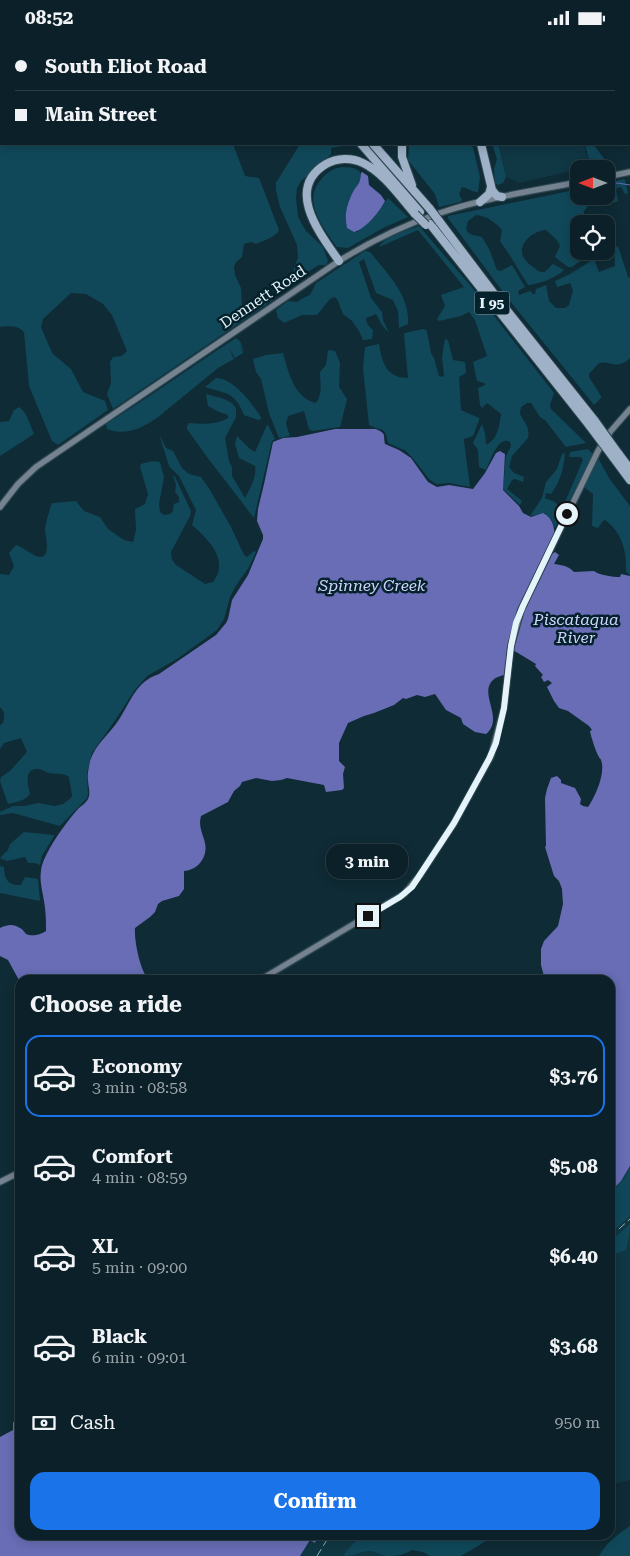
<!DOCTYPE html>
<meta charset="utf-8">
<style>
body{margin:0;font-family:"Roboto Serif",serif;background:#192d34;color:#f1f3f6;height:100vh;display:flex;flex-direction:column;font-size:19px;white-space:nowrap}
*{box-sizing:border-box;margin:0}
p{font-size:16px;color:#9aa3a8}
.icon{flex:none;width:28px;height:28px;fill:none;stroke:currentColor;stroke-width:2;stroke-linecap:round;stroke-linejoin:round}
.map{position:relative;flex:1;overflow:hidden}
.panel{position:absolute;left:15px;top:940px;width:600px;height:565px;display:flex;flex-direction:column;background:#0b2028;border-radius:15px;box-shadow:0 2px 12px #0003,0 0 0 1px #2b3e45}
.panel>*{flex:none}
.banner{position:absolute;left:0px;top:0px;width:630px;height:110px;box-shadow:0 2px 12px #0003,0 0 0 1px #2b3e45;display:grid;align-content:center;height:110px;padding:0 15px;background:#0b2028}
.needle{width:32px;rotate:270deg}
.fabs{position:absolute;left:570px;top:125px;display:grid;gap:10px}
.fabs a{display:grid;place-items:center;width:45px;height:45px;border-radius:10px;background:#0b2028;box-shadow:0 2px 12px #0003,0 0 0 1px #2b3e45;font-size:25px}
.end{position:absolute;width:22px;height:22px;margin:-11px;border:6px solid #e4f4fa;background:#111;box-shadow:0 0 0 2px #111}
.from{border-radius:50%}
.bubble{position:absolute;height:35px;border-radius:15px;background:#0b2028;box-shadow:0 2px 12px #0003,0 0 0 1px #2b3e45;font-size:16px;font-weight:700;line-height:35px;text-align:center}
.banner b{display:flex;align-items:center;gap:18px;height:48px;font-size:19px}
.banner b+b{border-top:1px solid #2b3e45}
.banner i{width:12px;height:12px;background:#f1f3f6}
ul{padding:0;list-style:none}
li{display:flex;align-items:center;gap:15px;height:82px;margin:0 10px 8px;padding:0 5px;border:2px solid transparent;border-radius:15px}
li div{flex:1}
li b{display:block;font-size:19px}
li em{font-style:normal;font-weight:700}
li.active{border-color:#1a73e8}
li>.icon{width:45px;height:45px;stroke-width:1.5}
h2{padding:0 15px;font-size:22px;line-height:60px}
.pay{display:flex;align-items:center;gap:12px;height:55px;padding:0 15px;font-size:19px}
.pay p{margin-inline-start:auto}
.cta{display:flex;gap:10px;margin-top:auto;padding:10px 15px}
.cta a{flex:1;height:58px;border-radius:15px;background:#1a73e8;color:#fff;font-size:20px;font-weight:700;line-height:58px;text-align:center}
.status{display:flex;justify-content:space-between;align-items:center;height:35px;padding:0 25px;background:#0b2028;direction:ltr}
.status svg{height:14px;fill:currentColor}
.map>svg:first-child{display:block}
.built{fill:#103744}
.green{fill:#10485a}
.water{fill:#686db5}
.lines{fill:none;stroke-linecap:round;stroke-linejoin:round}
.stream{stroke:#686db5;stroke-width:1}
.secondary-casing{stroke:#2d4751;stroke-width:8}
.primary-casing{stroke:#2d4751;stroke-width:9}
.highway-casing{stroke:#2d4751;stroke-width:10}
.secondary{stroke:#75828f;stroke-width:5.5}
.primary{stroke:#8a9bac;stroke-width:6}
.highway{stroke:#9eb1c7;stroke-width:8}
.rail{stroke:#9bafb6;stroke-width:1;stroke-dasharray:8 4;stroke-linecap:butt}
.highway-bridge-casing{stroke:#2d4751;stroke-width:10;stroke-linecap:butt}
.highway-bridge{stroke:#9eb1c7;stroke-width:8}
.route{stroke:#e4f4fa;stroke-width:6}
.labels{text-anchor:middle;stroke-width:5;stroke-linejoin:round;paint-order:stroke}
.shield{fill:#05212b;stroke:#a1b5bc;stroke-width:1}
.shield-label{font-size:14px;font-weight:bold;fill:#e4f4fa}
.street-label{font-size:15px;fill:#e4f4fa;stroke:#05212b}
.water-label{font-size:16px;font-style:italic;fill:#ced4fc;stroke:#05212b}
</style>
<div class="status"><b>08:52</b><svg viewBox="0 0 49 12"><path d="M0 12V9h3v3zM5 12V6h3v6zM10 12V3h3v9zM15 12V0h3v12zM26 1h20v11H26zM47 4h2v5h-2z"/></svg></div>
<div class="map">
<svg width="630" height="1521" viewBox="0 0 630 1521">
<rect width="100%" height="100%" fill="#0f2b35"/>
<path class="built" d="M512,109H584L589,132L519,148L506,142L500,111Z
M630,1131V1445L610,1450V1160Z
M335,1500H347L385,1521H300L310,1505L315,1507Z"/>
<path class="green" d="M1,36V109H233L245,141L259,143L279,195C276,202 263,206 256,209L251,207L244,209L242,222L236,227L234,232L235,240L241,253L242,272L244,274L271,261L273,265L113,374L107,359L111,348L110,327L113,322L122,321L127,316L112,280L103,269L86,259L71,258L43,284L41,292L49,311L53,319L71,334L83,357L105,366L108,375L58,410L52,406L29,351L24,297C18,290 9,291 0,292V37Z
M300,109H343V111L331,113V119L326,125L301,146L297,153L296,163L298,182L306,196L323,212L328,226L326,230H319L295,245L293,244L294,232L298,223L297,210L280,172L276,155V147L279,143Z
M409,109H466L473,112L480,142L478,157C474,158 468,153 462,152L459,159L462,165L460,167L439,172L435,159L408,125Z
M492,109H508L499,111L506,142L503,148L498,150L495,148L494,134L497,124Z
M585,109H593L608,129L609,136L606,137V134H591Z
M341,132C374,132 358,148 349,165C346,171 346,186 347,193L357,197L372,185L388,163L408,182L383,193L348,213L337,212C325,195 303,168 319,147C325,139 331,134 341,132Z
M624,144L625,145L628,158L625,159L621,152L617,153L616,155L618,166L613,168L611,164L609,158L606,156V148Z
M579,154V161H591V168L584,176L583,189H579V216H594L572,232H568L555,222L560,211L557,205L546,195C535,195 517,208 523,221C525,226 529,229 533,232C536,234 539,238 544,237C547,236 550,231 553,229L564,235C556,243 539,249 528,250L509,219L500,206L502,195C495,187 487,181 476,180L468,186C463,200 471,199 482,202L490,216L497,235L501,236L512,230L525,252L518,256L519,260L530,256L533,259H535L536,254L546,250L549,266L556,273H565L569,270L573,255L570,248L557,252L555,246L570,239L594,224L599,237L615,231L614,213L618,211L628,242L630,243V323C615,337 609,323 598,329C595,332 592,336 589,339V342L601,361V363L594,370L506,261L448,183V181Z
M419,191L470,250L554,358L550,370L551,374L586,408L566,412L545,385L540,382L531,368H527L521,372L520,379C525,388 530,393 528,403L512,421L509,432L514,438L524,442L523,447L515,444L512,445L507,454L522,466L520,470L503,454L506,421L511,411L510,407C498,400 490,427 486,435L479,432L478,415L473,408L482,389L485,398L486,410C498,404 499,392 501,379L487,368L482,373L480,370L478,353L485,350L484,348L477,346L473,327L487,321L475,285L469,277L461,281L439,286L437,284L445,271L441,260L464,252L418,195L379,212C384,202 408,195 419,191Z
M365,216L370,217C387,238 410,260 408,289L399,293L398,276L393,265L376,258L364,224L359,227L371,263L382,277L383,285L389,298L382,290L376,279L366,283C366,288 369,292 373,295L372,304L363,305L359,296L352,286L343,279L338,266L335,262L330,264L317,280H302L284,288L278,283L276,275L288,266L297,267L303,263L310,260L316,248Z
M423,294L426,295L427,297L431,318L434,323L439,341L442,342L444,340L442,322L445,304L448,305L453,325L465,327L466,338L459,342L461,375L479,383V385L473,401L464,404V406L470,452L449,448L437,449L433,447L429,444L412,422L406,416L388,408C385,390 382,397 369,390L363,333L365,312L379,309C382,327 386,343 408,343L404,300L405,298Z
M236,303L240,306L245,319L240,310L243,318L235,323L229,313L234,324L218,333L157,383C140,394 126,401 107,394L106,389C150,362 192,331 236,303Z
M328,315L335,316L340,328L339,352L347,364L340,392L312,396L309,394L304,376L288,381L286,389L290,401L279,403L269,378L261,344L256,337L253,324L266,320L283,318C288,336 294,363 316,368C323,358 320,348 320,337L326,330Z
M216,343C233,343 252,368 261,382V384L258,385L244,380C235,357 227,359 205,352Z
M206,359L224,364L232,368L236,373V382L225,403L229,426L232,432V441L245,463C250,454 257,441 255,431L239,423L235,409L237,401L250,414L255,417L267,390H268L275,404L272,406L254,483L207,422L187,394V391L189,388C202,389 217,390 228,383V380L219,377L208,371Z
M19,372C27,377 30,390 34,399L0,421V387L9,386L14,375Z
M159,399L166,413L173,416L182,433L189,439L201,442L210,455L231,492L244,520L247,522L254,516L256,517L249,532L235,552L230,562L224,584L217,595L177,624L147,641L134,656L116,684L92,718L87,738L88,759L87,763L60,791L13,778L0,780V777L13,771H24L38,768L55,771L63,769L71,763L72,760L69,742C62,737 56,740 49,738C45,737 42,734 38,734C23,733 28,751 30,759C25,766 16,767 8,769L0,746L1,742L10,736L27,717L21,703L4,708L0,714V690L3,688C5,682 5,676 0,672V539L9,540L14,531L9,518L16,510C23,512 29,518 36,521C53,527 45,500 45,494C46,486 49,478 51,470L53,468L76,466L84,476L100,482L108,494L124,505L133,507L136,495L135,474L145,469L148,459L140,432L141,429C147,427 154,425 160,427L164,442L159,469L160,477L164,480L170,479L173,476L174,469L179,467V462L175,457L176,450L173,440L175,442L191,476L190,481L171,517C171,523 172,525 176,530L205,549L213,547C230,525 208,504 192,490L196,475L179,441L169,431Z
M588,414L593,419L567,470L565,467L583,425L581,422H569L570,417Z
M565,418C564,433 560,447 551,459L546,458L545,463L555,467L562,475V479L555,493L552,486L545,478L530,481L542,463L546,447L557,434L562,419Z
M598,423L609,443L630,471V540L626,537C627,517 622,497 605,485L603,486L598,493L592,491L593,459L584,452Z
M24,797L54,800V801L42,821L40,830L35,828H28L25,822L7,826L0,823L8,815L10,809Z
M0,831L4,832C4,845 9,851 21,850L25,842L38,844L40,866L0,858Z
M630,1132V1181L610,1199V1159L625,1142Z
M630,1189C630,1199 628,1205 626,1215L615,1219L610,1224V1207Z
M630,1491V1521H599C607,1507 617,1500 630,1491Z
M355,1500H496L461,1521H430L423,1517L412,1515C404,1520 396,1521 386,1521C381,1520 377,1517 371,1516C362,1516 354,1521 344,1521L345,1518L356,1506Z"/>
<path class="water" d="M362,137L368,141L369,150L381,160L385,166C380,176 366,194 354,197L347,193C344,180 347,168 353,157C358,148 360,150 361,138Z
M335,394H376C387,399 383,400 385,409L399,415L411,423L428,447L437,452L449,450L473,454L485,438L496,418L500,416L505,419L503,455L519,471L523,478L531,482L543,478C550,481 555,490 554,498L521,568L514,587L508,608L504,640C501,641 496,642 493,645C478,659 505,683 486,699L475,697L463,689L461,683L446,675L435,659L425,662L417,660L406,664L403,663L394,670L374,678L364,681L348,688L339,708V726L345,732L343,739L344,753L342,755L326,757L324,750L287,743L281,745L272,746L256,743L242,747L240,751L234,756L228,767L201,781C198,792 203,798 205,808C208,822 198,835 184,836V854L179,861L162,866L158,869L155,877L150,882L135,893C134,905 140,936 149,945H20V947L8,925L0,921V893C6,890 13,888 20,893C23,894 24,897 26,899C32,902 42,899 46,896C46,889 46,881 45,873C44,861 39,848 41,836C42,820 67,786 78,774C81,771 86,768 88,764C91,758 88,751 88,745C87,739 89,732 90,726C96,708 108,701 118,686C131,667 135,647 159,639L216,600L226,588L228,584L232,565L248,540L263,504V500L257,486L258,474L264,449L273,407L283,403L297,402Z
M555,517L559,520L554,529C560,530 568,530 574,537L594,536C599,540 613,542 620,542L621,539L630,541V1131L621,1146L610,1157V945H545L541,930V914L544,906L558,891L563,869L562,854L559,846L554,841L545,812L546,811L545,763L547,754L551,743L557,741L561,745V748L575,753L581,764L580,769L583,771L588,772C595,762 606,738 601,725C601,724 599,723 599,722C596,717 591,702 590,696L592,695L589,691L568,676L559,673L554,666L547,652L552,648L548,645L544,647L541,642L543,640L535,631L536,629L513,615C516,584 535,554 548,527L552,519Z
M20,1370V1500H319L315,1508L310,1505L300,1521H0V1402L13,1395V1388L16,1382L17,1371Z"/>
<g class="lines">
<path class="stream" d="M606,150L617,148L630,150"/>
<defs>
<path id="secondary" d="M606,142L630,137
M0,472L18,449L36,432L339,226C371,206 404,190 440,178C484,163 533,156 579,147
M260,945L404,859L420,840L454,788L491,721L504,673L511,611L521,575L598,416L610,397L630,374
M0,1147L20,1137"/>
<path id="primary" d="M617,0L618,1
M629,10L630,11"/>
<path id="highway" d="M248,0L249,1
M258,0L259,1
M271,0L272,1
M361,109L420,177
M373,109L430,174
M402,109V122L412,150
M481,109L492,155L497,161L502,162
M480,167L489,159L491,152
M439,186L501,268L595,386
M430,189L589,390
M339,226C321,200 284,154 326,129C337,123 351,122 363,128C384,138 400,162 415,179
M618,418L630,434
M613,422L630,445"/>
</defs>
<use href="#secondary" class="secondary-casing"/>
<use href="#primary" class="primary-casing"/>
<use href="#highway" class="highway-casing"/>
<use href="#secondary" class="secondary"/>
<use href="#primary" class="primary"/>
<use href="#highway" class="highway"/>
<path class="rail" d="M610,1202L630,1184
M317,1521L330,1500"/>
<defs>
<path id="highway-bridge" d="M430,174L439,186
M415,179L426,190
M595,386L618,418
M589,390L613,422"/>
</defs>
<use href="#highway-bridge" class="highway-bridge-casing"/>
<use href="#highway-bridge" class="highway-bridge"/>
</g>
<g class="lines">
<path class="route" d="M368,881L400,862L412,852L454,788L489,724L496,708L504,673L511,611L516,588L523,571L567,479"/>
</g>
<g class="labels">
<rect class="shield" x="474.5" y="256.5" width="35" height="23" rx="4"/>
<g class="shield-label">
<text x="492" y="273">I 95</text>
</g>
<g class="street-label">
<text transform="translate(263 262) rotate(-34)" y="5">Dennett Road</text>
</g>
<g class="water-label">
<text x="372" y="556">Spinney Creek</text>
<text x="576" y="590">Piscataqua<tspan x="576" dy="18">River</tspan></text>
</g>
</g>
</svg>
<div class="fabs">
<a><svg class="needle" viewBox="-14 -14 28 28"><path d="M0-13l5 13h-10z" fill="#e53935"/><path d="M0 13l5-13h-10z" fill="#9aa3a8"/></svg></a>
<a><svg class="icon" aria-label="locate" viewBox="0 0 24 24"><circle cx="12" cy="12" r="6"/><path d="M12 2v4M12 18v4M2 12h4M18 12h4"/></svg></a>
</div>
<i class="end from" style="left:567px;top:479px"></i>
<i class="end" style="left:368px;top:881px"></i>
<div class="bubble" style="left:326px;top:809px;width:82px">3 min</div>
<div class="banner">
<b><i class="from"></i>South Eliot Road</b>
<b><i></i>Main Street</b>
</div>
<section class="panel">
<h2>Choose a ride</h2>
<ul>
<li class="active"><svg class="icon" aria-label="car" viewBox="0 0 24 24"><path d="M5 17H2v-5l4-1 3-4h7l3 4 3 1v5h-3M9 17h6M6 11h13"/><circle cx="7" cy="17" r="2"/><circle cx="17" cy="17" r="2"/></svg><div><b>Economy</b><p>3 min · 08:58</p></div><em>$3.76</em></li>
<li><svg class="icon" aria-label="car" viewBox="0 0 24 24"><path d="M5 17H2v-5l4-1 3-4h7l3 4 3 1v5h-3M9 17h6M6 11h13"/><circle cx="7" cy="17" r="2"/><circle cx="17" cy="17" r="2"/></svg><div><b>Comfort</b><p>4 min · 08:59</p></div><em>$5.08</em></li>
<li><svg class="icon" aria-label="car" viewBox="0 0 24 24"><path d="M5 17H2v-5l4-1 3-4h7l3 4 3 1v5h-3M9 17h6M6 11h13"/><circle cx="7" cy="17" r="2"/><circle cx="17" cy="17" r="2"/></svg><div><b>XL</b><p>5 min · 09:00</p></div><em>$6.40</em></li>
<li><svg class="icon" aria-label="car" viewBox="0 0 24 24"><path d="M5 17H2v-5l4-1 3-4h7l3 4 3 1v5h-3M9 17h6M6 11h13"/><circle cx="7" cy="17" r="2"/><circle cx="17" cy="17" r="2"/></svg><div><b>Black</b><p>6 min · 09:01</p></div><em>$3.68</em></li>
</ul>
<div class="pay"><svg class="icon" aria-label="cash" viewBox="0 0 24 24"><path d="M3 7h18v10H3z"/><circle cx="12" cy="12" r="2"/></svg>Cash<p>950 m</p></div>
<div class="cta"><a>Confirm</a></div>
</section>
</div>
